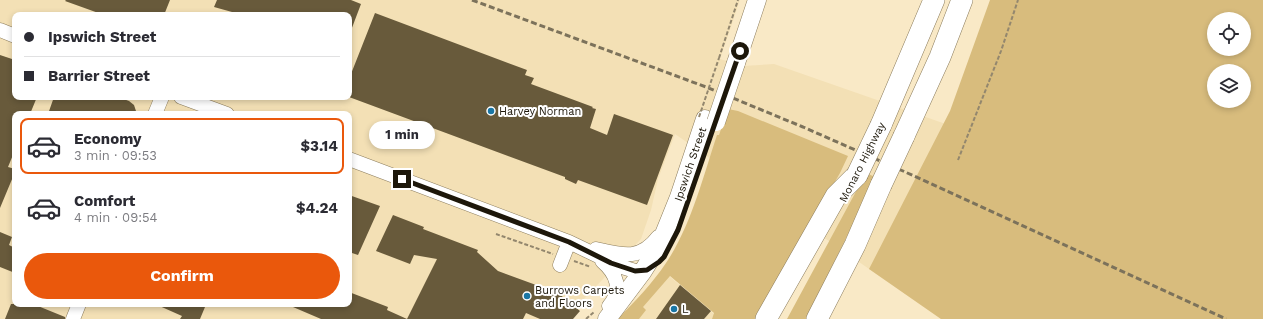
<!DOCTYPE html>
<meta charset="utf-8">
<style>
body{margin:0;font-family:"Work Sans",sans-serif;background:#f2f2f3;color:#2b2b33;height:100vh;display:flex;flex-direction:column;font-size:15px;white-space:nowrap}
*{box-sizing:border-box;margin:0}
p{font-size:13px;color:#7c7c81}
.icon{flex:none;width:22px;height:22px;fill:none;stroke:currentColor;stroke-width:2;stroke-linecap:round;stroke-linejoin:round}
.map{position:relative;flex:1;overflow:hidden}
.sheet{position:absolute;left:12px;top:111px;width:340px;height:196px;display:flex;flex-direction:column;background:#fff;border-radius:8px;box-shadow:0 2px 6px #0003}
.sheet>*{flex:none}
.top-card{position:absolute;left:12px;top:12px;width:340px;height:88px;border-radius:8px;box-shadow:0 2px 6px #0003;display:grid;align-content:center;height:88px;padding:0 12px;background:#fff}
.buttons{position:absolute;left:1207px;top:12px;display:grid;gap:8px}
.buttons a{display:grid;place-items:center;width:44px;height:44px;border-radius:50%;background:#fff;box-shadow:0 2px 6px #0003;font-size:20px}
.end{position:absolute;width:18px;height:18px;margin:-9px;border:5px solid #1d170a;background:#fff;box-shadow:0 0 0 2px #fff}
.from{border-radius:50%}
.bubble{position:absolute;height:28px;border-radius:14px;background:#fff;box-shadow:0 2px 6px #0003;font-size:13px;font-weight:700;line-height:28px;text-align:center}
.top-card b{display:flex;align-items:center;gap:14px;height:38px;font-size:15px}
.top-card b+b{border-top:1px solid #e1e1e2}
.top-card i{width:10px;height:10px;background:#2b2b33}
ul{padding:7px 0 0;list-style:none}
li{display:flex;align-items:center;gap:12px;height:56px;margin:0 8px 6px;padding:0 4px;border:2px solid transparent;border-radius:8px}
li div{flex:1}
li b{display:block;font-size:15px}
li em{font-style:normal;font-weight:700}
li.current{border-color:#ea580c}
li>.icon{width:36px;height:36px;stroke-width:1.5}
.cta{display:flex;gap:8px;margin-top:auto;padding:8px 12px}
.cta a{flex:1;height:46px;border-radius:24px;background:#ea580c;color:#fff;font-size:16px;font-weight:700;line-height:46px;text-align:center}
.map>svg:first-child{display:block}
.built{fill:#f3e0b5;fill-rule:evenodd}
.green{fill:#d8bc7d;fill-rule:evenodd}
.building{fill:#685a3b}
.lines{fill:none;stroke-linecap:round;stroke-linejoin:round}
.minor-casing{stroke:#8c7d5d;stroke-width:15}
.major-casing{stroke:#8c7d5d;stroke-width:19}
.highway-casing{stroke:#8c7d5d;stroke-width:22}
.path{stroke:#93876e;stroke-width:2;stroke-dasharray:4 2;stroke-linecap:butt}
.minor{stroke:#fff;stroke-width:14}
.major{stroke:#fff;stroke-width:18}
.highway{stroke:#fff;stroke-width:21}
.rail{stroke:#7c725b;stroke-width:3;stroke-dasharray:6 3;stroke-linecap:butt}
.major-bridge-casing{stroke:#8c7d5d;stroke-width:19;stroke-linecap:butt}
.highway-bridge-casing{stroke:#8c7d5d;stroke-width:22;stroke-linecap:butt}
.path-bridge{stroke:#93876e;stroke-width:2;stroke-dasharray:4 2;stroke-linecap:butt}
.major-bridge{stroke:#fff;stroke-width:18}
.highway-bridge{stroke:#fff;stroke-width:21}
.route{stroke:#1d170a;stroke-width:5}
.poi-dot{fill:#1a76a4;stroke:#fff;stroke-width:1.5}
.labels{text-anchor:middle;stroke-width:4;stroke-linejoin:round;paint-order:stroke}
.poi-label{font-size:11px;fill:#1d170a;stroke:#fff;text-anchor:start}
.street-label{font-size:11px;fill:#1d170a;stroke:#fff}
</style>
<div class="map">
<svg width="1263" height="319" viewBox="0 0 1263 319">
<rect width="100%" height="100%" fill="#f9e9c6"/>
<path class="built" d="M0,0H740L720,59L743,66L774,64L1263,235V319H941L675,134L658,179L651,210L641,239L565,319H0ZM15,15H349V97H15ZM15,114H349V304H15Z
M662,270L714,314L712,319H618L646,290Z"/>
<path class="green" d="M990,0H1263V319H941L869,269L950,111ZM1214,19H1244V49H1214ZM1214,71H1244V101H1214Z
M728,109L738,111L848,156L840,173L756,319H712L714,313L670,276L643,307L646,310L639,319H618C635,301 652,284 666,263C691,226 703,177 717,135H719Z
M866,173L875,177L856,218L806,319H787Z"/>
<path class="building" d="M66,0H170L164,15H104L65,1Z
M217,0H351L361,4L350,33H349V15H231L232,12L214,7Z
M375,13L527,70L525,75L534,78L531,84L593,107L592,108L596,109L590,128L607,135L614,114L673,135L647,205L578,180L576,184L565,179V177L349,97V79Z
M0,55L15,60V97H37L30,114H15V150L8,167L15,169V172L0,208Z
M54,97H118L129,101L134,105L137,114H48Z
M349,195L380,206L358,255L349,252Z
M393,215L424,227L423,229L478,250L477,252L498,271L558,293L580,311L573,319H540L526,313L523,319H321L286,304H349V292L388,307L387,310L407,319L437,259L414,255L410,264L376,251Z
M0,232L12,237L9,245L15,248V273L0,267Z
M680,285L711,311L704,319H656Z
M11,304H33L65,317V319H5Z
M155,304H198L205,307L200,319H180L182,316Z"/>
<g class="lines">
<defs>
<path id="minor" d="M0,30L15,36
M181,97L227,114
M155,114L162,97
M349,159L569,242L619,266L635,271H643
M596,249C622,255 640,261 658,237
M602,261C617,274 623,290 609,306
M560,265L569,242
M73,319L79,304"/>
<path id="major" d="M736,63L757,0
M607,319L643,271L660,244L679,197L705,119"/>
<path id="highway" d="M881,125L934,0
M904,136L940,57L962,0
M766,319L836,196L857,175
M817,319L855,245L881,185"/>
</defs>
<use href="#minor" class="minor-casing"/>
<use href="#major" class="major-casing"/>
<use href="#highway" class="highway-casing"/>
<path class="path" d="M719,58L738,0
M958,160L1001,51L1018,0
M496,234L553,254
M574,261L591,267
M586,319L594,312"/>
<use href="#minor" class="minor"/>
<use href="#major" class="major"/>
<use href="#highway" class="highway"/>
<path class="rail" d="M472,0L706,87L803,127L903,171L1226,319"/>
<defs>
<path id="major-bridge" d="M716,122L736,63"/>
<path id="highway-bridge" d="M857,175L881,125
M881,185L904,136"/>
</defs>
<use href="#major-bridge" class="major-bridge-casing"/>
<use href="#highway-bridge" class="highway-bridge-casing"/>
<path class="path-bridge" d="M699,117L719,58"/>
<use href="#major-bridge" class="major-bridge"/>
<use href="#highway-bridge" class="highway-bridge"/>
</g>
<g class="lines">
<path class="route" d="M402,179L569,242L611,263L635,271L647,270L659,262L664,257L678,230L740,51"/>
</g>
<g class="poi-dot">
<circle cx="491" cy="111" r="4"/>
<circle cx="527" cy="296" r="4"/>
<circle cx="674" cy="309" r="4"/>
</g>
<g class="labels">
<g class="poi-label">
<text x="499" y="115">Harvey Norman</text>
<text x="535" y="294">Burrows Carpets<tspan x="535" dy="13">and Floors</tspan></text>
<text x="682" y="313">L</text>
</g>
<g class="street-label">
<text transform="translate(862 162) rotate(-63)" y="4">Monaro Highway</text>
<text transform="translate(690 164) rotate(-71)" y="4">Ipswich Street</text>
</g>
</g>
</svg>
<div class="buttons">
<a><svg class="icon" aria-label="locate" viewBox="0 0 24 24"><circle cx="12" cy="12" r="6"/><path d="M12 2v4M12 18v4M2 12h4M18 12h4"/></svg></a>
<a><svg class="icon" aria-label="layers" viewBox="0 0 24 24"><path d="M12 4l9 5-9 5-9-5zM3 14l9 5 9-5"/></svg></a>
</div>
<i class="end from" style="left:740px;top:51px"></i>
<i class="end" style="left:402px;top:179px"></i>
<div class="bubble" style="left:369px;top:121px;width:66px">1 min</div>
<div class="top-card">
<b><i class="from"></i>Ipswich Street</b>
<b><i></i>Barrier Street</b>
</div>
<section class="sheet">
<ul>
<li class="current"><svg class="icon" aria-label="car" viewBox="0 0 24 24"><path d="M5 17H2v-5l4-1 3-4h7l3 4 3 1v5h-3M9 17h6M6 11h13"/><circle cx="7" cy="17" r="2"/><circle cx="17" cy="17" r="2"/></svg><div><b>Economy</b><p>3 min · 09:53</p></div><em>$3.14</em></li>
<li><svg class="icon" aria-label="car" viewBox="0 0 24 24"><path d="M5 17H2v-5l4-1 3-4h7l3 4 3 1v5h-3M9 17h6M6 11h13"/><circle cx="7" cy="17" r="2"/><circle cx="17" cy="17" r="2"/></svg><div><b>Comfort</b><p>4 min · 09:54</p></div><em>$4.24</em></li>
</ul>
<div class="cta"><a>Confirm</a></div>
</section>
</div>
